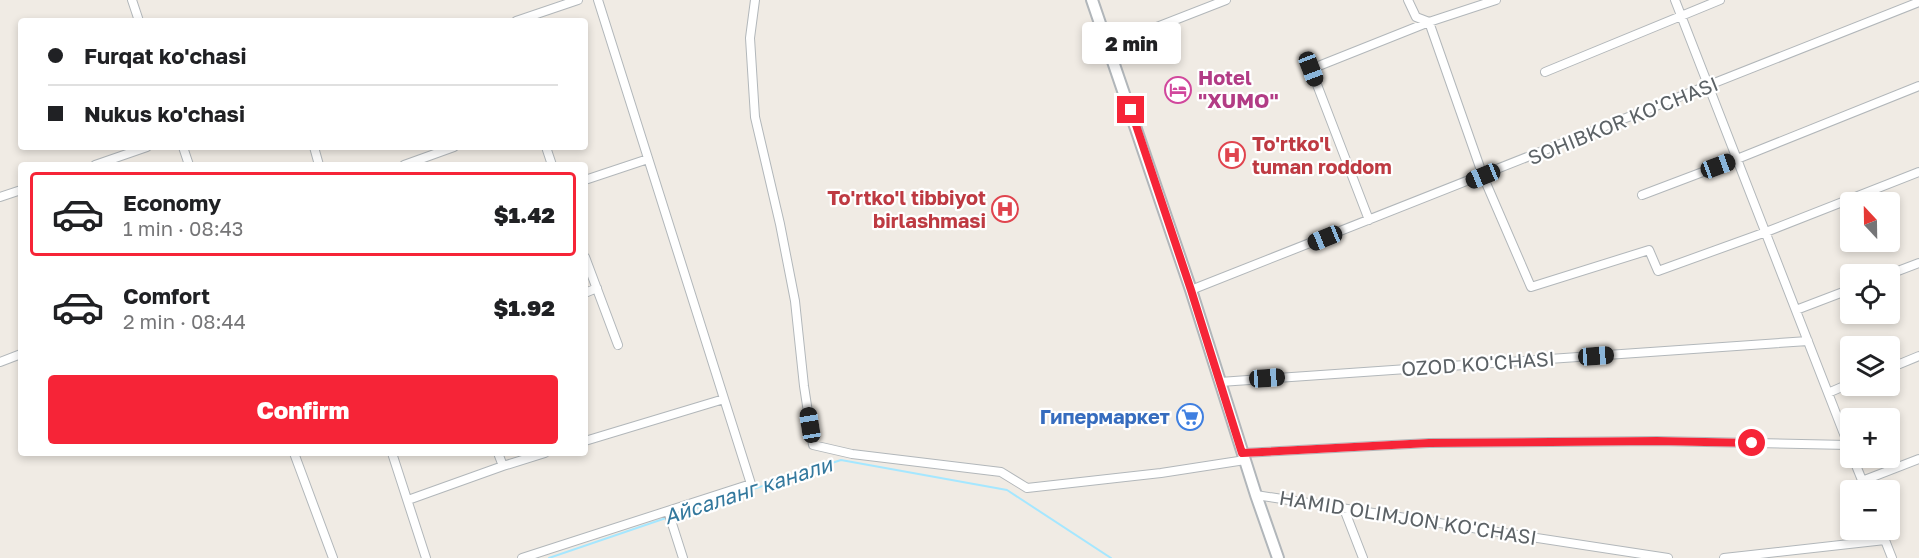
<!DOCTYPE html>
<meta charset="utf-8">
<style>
body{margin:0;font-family:"Golos Text",sans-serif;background:#f2f2f2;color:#202124;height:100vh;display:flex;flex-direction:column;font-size:22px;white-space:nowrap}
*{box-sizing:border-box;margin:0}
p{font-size:20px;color:#757577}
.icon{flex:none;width:33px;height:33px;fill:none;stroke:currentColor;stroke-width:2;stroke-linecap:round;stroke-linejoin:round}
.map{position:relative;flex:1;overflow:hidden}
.details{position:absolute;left:18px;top:162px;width:570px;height:294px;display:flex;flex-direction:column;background:#fff;border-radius:6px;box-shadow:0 3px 9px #0003}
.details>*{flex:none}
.banner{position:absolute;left:18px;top:18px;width:570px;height:132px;border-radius:6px;box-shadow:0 3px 9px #0003;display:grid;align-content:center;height:132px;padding:0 30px;background:#fff}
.needle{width:39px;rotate:338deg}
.fabs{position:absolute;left:1840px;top:192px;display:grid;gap:12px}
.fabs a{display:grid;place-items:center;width:60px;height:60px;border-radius:6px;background:#fff;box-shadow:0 3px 9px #0003;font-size:30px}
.end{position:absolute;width:27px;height:27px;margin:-14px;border:8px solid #f62437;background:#fff;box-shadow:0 0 0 3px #fff}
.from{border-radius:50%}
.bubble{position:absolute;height:42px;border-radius:6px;background:#fff;box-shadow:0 3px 9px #0003;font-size:20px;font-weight:800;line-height:42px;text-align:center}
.car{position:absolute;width:18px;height:36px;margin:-18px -9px;border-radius:8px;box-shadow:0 0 4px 2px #0007;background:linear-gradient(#222 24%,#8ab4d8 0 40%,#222 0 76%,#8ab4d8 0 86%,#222 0)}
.banner b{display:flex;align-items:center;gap:21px;height:57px;font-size:22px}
.banner b+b{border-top:2px solid #e0e0e0}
.banner i{width:15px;height:15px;background:#202124}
ul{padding:10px 0 0;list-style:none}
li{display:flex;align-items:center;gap:18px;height:84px;margin:0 12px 9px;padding:0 18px;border:3px solid transparent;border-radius:6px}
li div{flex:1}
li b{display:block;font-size:22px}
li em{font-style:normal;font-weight:800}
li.selected{border-color:#f62437}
li>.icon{width:54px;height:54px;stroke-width:1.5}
.button{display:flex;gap:12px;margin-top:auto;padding:12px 30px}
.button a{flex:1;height:69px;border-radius:6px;background:#f62437;color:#fff;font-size:24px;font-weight:800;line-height:69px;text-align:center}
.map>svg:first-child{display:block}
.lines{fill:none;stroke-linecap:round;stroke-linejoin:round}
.stream{stroke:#a5e7ff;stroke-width:2}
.minor-casing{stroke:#b2b7ba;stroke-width:10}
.secondary-casing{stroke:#b1b6ba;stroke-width:14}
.minor{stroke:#fff;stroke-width:8}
.secondary{stroke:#fff;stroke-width:10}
.route{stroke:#f62437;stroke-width:8}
.labels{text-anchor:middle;stroke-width:4.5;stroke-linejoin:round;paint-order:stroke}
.hotel-label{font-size:20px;font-weight:bold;fill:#b23c85;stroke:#fff;text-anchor:start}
.street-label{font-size:20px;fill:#5c6266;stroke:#fff}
.health-label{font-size:20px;font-weight:bold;fill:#be3a42;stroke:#fff;text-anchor:start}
.shop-label{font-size:20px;font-weight:bold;fill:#366cbe;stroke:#fff;text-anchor:end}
.water-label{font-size:21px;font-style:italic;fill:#33789d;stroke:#fff}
</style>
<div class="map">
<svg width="1919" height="558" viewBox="0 0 1919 558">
<rect width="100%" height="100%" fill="#f0ebe4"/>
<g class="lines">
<path class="stream" d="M672,516L841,460L1007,490L1111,558
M549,558L666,518"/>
<defs>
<path id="minor" d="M132,0L139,21
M755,0L750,38L755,117L780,224L795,301L804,386L813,445L852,454L1001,472L1027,488L1161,473L1245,460
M1408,0L1416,17L1429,22L1483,176L1531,287L1649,250L1658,271L1766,232L1919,172
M1675,0L1851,452
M516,21L578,0
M1108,46L1226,0
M1545,72L1720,0
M183,147L189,165
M314,147L319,165
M546,147L552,165
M95,165L147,147
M404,165L454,147
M585,180L648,159
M1642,195L1737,159L1919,86
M0,197L21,190
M1369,220L1311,69L1429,22L1496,0
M585,257L618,345
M1890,274L1919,263
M1191,290L1919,2
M585,293L597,288
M1796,310L1851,289
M0,362L21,354
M1890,368L1919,356
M1220,382L1808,341
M1828,393L1851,383
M585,441L724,399
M294,453L333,558
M392,453L426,558
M498,453L503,466
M1243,453L1429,443L1657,441L1848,445
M1853,458L1866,490
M1862,481L1919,459
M1256,495L1668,558
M408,500L503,466L545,453
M1344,509L1363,558
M668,511L683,558
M1881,530L1892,558
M522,558L751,484L598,0
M1724,558L1885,540"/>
<path id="secondary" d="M1092,0L1191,290L1256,495L1278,558"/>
</defs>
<use href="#minor" class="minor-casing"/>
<use href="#secondary" class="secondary-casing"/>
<use href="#minor" class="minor"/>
<use href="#secondary" class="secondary"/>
</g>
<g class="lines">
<path class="route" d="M1131,110L1191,290L1242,453L1429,443L1657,441L1752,443"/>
</g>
<defs>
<symbol id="hotel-ring" viewBox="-11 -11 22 22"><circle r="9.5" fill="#fff" stroke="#d1479c" stroke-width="1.5"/><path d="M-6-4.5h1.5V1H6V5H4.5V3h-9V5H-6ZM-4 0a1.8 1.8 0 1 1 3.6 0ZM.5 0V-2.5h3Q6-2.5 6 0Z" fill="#d1479c"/></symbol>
<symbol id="hospital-ring" viewBox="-11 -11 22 22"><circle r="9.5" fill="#fff" stroke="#e0444e" stroke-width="1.5"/><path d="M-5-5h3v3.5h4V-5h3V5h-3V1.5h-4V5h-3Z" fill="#e0444e"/></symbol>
<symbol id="supermarket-ring" viewBox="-11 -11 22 22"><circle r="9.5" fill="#fff" stroke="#3f7fe0" stroke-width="1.5"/><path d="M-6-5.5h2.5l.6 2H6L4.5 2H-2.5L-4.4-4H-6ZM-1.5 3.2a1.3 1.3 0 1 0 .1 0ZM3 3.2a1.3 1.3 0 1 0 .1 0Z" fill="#3f7fe0"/></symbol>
</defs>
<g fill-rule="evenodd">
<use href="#hotel-ring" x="1163" y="75" width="30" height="30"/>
<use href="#hospital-ring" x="1217" y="140" width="30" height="30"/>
<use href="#hospital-ring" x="990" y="194" width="30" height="30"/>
<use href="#supermarket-ring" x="1175" y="402" width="30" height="30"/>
</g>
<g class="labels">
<g class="hotel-label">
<text x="1198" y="85">Hotel<tspan x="1198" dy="23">"XUMO"</tspan></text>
</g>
<g class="street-label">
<text transform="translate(1623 121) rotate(-22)" y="7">SOHIBKOR KO'CHASI</text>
<text transform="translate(1478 364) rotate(-4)" y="7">OZOD KO'CHASI</text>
<text transform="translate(1408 518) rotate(9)" y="7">HAMID OLIMJON KO'CHASI</text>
</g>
<g class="health-label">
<text x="1252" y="151">To'rtko'l<tspan x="1252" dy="23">tuman roddom</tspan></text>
<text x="986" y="205" text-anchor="end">To'rtko'l tibbiyot<tspan x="986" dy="23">birlashmasi</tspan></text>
</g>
<g class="shop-label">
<text x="1170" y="424">Гипермаркет</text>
</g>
<g class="water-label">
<text transform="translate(748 491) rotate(-18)" y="7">Айсаланг канали</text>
</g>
</g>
</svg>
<div class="fabs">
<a><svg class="needle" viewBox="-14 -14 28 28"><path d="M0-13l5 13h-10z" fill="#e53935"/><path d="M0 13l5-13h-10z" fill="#757577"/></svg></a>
<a><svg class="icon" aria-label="locate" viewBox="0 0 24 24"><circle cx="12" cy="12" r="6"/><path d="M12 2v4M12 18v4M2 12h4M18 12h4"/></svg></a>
<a><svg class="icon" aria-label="layers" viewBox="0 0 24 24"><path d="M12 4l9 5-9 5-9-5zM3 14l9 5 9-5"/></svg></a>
<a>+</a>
<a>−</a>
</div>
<i class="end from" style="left:1752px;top:443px"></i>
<i class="end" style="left:1131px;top:110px"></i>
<div class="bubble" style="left:1082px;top:22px;width:99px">2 min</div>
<i class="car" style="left:1311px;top:69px;rotate:159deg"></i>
<i class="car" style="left:1718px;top:166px;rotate:70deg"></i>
<i class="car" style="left:1483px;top:176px;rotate:248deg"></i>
<i class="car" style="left:1325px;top:238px;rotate:248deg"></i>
<i class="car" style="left:1596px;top:356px;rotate:86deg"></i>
<i class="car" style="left:1267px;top:378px;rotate:86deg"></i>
<i class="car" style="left:810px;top:425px;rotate:351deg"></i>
<div class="banner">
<b><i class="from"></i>Furqat ko'chasi</b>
<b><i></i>Nukus ko'chasi</b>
</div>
<section class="details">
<ul>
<li class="selected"><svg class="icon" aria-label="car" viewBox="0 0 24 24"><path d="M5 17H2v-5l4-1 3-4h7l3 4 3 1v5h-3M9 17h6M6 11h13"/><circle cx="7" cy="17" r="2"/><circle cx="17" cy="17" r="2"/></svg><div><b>Economy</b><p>1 min · 08:43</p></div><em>$1.42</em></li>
<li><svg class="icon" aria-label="car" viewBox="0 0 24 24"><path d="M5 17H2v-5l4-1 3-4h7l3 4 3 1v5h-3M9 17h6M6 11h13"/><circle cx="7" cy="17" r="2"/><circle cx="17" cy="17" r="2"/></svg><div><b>Comfort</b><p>2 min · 08:44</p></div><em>$1.92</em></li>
</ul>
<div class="button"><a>Confirm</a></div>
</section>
</div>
